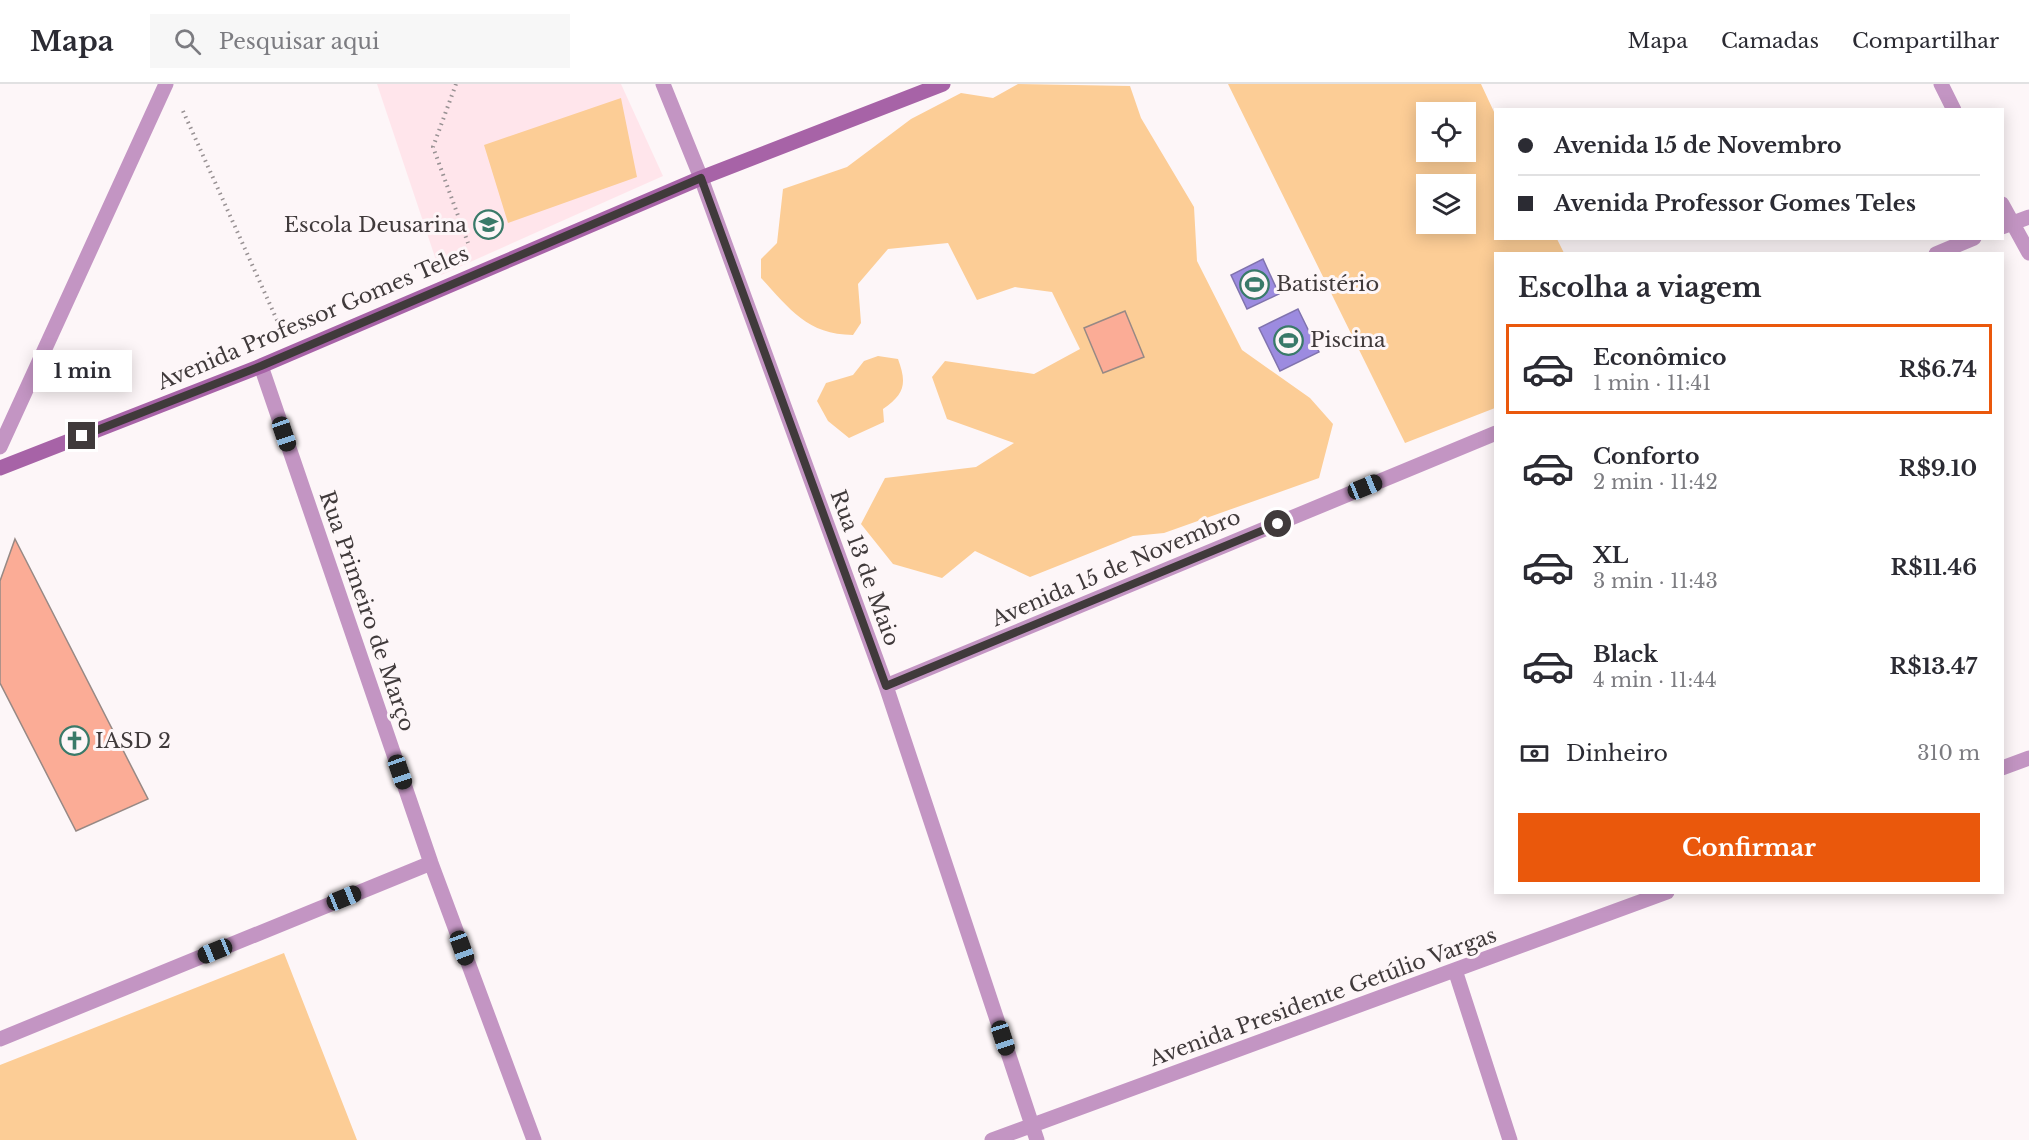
<!DOCTYPE html>
<html lang="pt">
<meta charset="utf-8">
<style>
body{margin:0;font-family:"Libre Baskerville",serif;background:#f7f7f7;color:#2b2b33;height:100vh;display:flex;flex-direction:column;font-size:22px;white-space:nowrap}
*{box-sizing:border-box;margin:0}
p{font-size:20px;color:#7c7c81}
.icon{flex:none;width:33px;height:33px;fill:none;stroke:currentColor;stroke-width:2;stroke-linecap:round;stroke-linejoin:round}
.map{position:relative;flex:1;overflow:hidden}
.side{position:absolute;left:1494px;top:168px;width:510px;height:642px;display:flex;flex-direction:column;background:#fff;border-radius:0px;box-shadow:0 3px 15px #0003}
.side>*{flex:none}
.guide{position:absolute;left:1494px;top:24px;width:510px;height:132px;border-radius:0px;box-shadow:0 3px 15px #0003;display:grid;align-content:center;height:132px;padding:0 24px;background:#fff}
.buttons{position:absolute;left:1416px;top:18px;display:grid;gap:12px}
.buttons a{display:grid;place-items:center;width:60px;height:60px;border-radius:0px;background:#fff;box-shadow:0 3px 15px #0003;font-size:30px}
.end{position:absolute;width:27px;height:27px;margin:-14px;border:8px solid #403a3b;background:#fff;box-shadow:0 0 0 3px #fff}
.from{border-radius:50%}
.bubble{position:absolute;height:42px;border-radius:0px;background:#fff;box-shadow:0 3px 15px #0003;font-size:20px;font-weight:700;line-height:42px;text-align:center}
.car{position:absolute;width:18px;height:36px;margin:-18px -9px;border-radius:8px;box-shadow:0 0 4px 2px #0007;background:linear-gradient(#222 24%,#8ab4d8 0 40%,#222 0 76%,#8ab4d8 0 86%,#222 0)}
.guide b{display:flex;align-items:center;gap:21px;height:57px;font-size:22px}
.guide b+b{border-top:2px solid #e1e1e2}
.guide i{width:15px;height:15px;background:#2b2b33}
ul{padding:0;list-style:none}
li{display:flex;align-items:center;gap:18px;height:90px;margin:0 12px 9px;padding:0 12px;border:3px solid transparent;border-radius:0px}
li div{flex:1}
li b{display:block;font-size:22px}
li em{font-style:normal;font-weight:700}
li.selected{border-color:#ea580c}
li>.icon{width:54px;height:54px;stroke-width:1.5}
h2{padding:0 24px;font-size:27px;line-height:72px}
.pay{display:flex;align-items:center;gap:15px;height:66px;padding:0 24px;font-size:22px}
.pay p{margin-inline-start:auto}
.button{display:flex;gap:12px;margin-top:auto;padding:12px 24px}
.button a{flex:1;height:69px;border-radius:0px;background:#ea580c;color:#fff;font-size:24px;font-weight:700;line-height:69px;text-align:center}
header{display:flex;align-items:center;gap:36px;box-sizing:border-box;height:84px;padding:0 30px;background:#fff;border-bottom:2px solid #e1e1e2}
header strong{font-size:28px}
nav{display:flex;gap:33px;margin-inline-start:auto;font-size:21px}
.search{width:420px;height:54px;background:#f7f7f7;display:flex;align-items:center;gap:15px;box-sizing:border-box;padding:0 21px;border-radius:0px;color:#7c7c81;font-size:22px}
.map>svg:first-child{display:block}
.built{fill:#ffe5eb}
.green{fill:#fccd96;fill-rule:evenodd}
.water{fill:#9c8be0;stroke:#8073ae;stroke-width:1.5}
.building{fill:#fbac96;stroke:#978985;stroke-width:1.5}
.lines{fill:none;stroke-linecap:round;stroke-linejoin:round}
.path{stroke:#989193;stroke-width:4;stroke-dasharray:1.5 4.5;stroke-linecap:butt}
.street{stroke:#c395c3;stroke-width:15}
.secondary{stroke:#a763a7;stroke-width:15}
.route{stroke:#403a3b;stroke-width:8}
.labels{text-anchor:middle;stroke-width:6;stroke-linejoin:round;paint-order:stroke}
.poi-label{font-size:21px;fill:#403a3b;stroke:#fdf6f8;text-anchor:start}
.street-label{font-size:21px;fill:#403a3b;stroke:#fdf6f8}
</style>
<header>
<strong>Mapa</strong>
<div class="search"><svg class="icon" aria-label="search" viewBox="0 0 24 24"><circle cx="10" cy="10" r="6"/><path d="M15 15l6 6"/></svg>Pesquisar aqui</div>
<nav><a>Mapa</a><a>Camadas</a><a>Compartilhar</a></nav>
</header>
<div class="map">
<svg width="2029" height="1056" viewBox="0 0 2029 1056">
<rect width="100%" height="100%" fill="#fdf6f8"/>
<path class="built" d="M377,0H621L663,92L441,191Z"/>
<path class="green" d="M1018,0L1130,2L1141,34L1194,123L1197,177L1242,266L1310,314L1333,340L1319,394L1164,449L1133,452L1030,493L975,467L942,494L893,480L861,440L885,394L976,383L1014,359L947,335L932,293L945,277L1034,290L1080,265L1052,208L1015,203L977,216L948,159L888,165L858,200L861,239L853,251C807,251 789,224 761,194V175L777,159L783,105L847,83L911,35L961,9L993,14Z
M1228,0H1481L1495,30L1496,154L1557,155L1564,169L1496,170L1495,324L1405,359ZM1426,28H1466V68H1426ZM1466,100V140H1426V100Z
M621,14L637,93L508,139L484,61Z
M878,272L898,275C907,299 905,310 883,325L884,338L849,354L828,337L817,317L826,299L853,291L864,277Z
M284,869L357,1056H0V981Z"/>
<path class="water" d="M1263,175L1279,210L1247,225L1231,191Z
M1298,225L1319,268L1280,287L1259,244Z"/>
<path class="building" d="M1125,227L1144,273L1103,289L1084,244Z
M15,455L148,715L76,747L0,599V497Z"/>
<g class="lines">
<path class="path" d="M456,0L433,63L468,159
M183,27L281,245"/>
<path class="street" d="M663,0L701,94L886,602L1037,1056
M1941,0L1954,26
M2002,120L2029,169
M2002,143L2029,133
M1936,170L1974,154
M261,282L431,779L534,1056
M0,363L166,0
M886,602L1496,349
M2002,684L2029,674
M1455,886L1510,1056
M0,955L431,779
M992,1056L1667,808"/>
<path class="secondary" d="M0,384L261,282L701,94L943,0"/>
</g>
<g class="lines">
<path class="route" d="M82,352L261,282L701,94L886,602L1278,440"/>
</g>
<defs>
<symbol id="school-ring" viewBox="-11 -11 22 22"><circle r="9.5" fill="#fdf6f8" stroke="#397a69" stroke-width="1.5"/><path d="M0-5L7-2L0 1L-7-2ZM-4 1L0 2.5L4 1V4Q0 6-4 4Z" fill="#397a69"/></symbol>
<symbol id="stadium-ring" viewBox="-11 -11 22 22"><circle r="9.5" fill="#fdf6f8" stroke="#397a69" stroke-width="1.5"/><path d="M0-5a6.5 5 0 1 0 0 10a6.5 5 0 1 0 0-10ZM-3.5-1.8h7v3.6h-7Z" fill="#397a69"/></symbol>
<symbol id="church-ring" viewBox="-11 -11 22 22"><circle r="9.5" fill="#fdf6f8" stroke="#397a69" stroke-width="1.5"/><path d="M-1.2-6h2.4v3.5h3.3v2.4h-3.3V6h-2.4V-.1h-3.3v-2.4h3.3Z" fill="#397a69"/></symbol>
</defs>
<g fill-rule="evenodd">
<use href="#school-ring" x="472" y="124" width="33" height="33"/>
<use href="#stadium-ring" x="1238" y="184" width="33" height="33"/>
<use href="#stadium-ring" x="1272" y="240" width="33" height="33"/>
<use href="#church-ring" x="58" y="640" width="33" height="33"/>
</g>
<g class="labels">
<g class="poi-label">
<text x="467" y="148" text-anchor="end">Escola Deusarina</text>
<text x="1276" y="207">Batistério</text>
<text x="1310" y="263">Piscina</text>
<text x="95" y="664">IASD 2</text>
</g>
<g class="street-label">
<text transform="translate(313 234) rotate(-23)" y="7">Avenida Professor Gomes Teles</text>
<text transform="translate(865 484) rotate(70)" y="7">Rua 13 de Maio</text>
<text transform="translate(1116 484) rotate(-23)" y="7">Avenida 15 de Novembro</text>
<text transform="translate(367 527) rotate(71)" y="7">Rua Primeiro de Março</text>
<text transform="translate(1323 913) rotate(-20)" y="7">Avenida Presidente Getúlio Vargas</text>
</g>
</g>
</svg>
<div class="buttons">
<a><svg class="icon" aria-label="locate" viewBox="0 0 24 24"><circle cx="12" cy="12" r="6"/><path d="M12 2v4M12 18v4M2 12h4M18 12h4"/></svg></a>
<a><svg class="icon" aria-label="layers" viewBox="0 0 24 24"><path d="M12 4l9 5-9 5-9-5zM3 14l9 5 9-5"/></svg></a>
</div>
<i class="end from" style="left:1278px;top:440px"></i>
<i class="end" style="left:82px;top:352px"></i>
<div class="bubble" style="left:33px;top:266px;width:99px">1 min</div>
<i class="car" style="left:284px;top:350px;rotate:161deg"></i>
<i class="car" style="left:1365px;top:403px;rotate:68deg"></i>
<i class="car" style="left:400px;top:688px;rotate:161deg"></i>
<i class="car" style="left:344px;top:814px;rotate:68deg"></i>
<i class="car" style="left:462px;top:864px;rotate:160deg"></i>
<i class="car" style="left:215px;top:867px;rotate:248deg"></i>
<i class="car" style="left:1003px;top:954px;rotate:162deg"></i>
<div class="guide">
<b><i class="from"></i>Avenida 15 de Novembro</b>
<b><i></i>Avenida Professor Gomes Teles</b>
</div>
<section class="side">
<h2>Escolha a viagem</h2>
<ul>
<li class="selected"><svg class="icon" aria-label="car" viewBox="0 0 24 24"><path d="M5 17H2v-5l4-1 3-4h7l3 4 3 1v5h-3M9 17h6M6 11h13"/><circle cx="7" cy="17" r="2"/><circle cx="17" cy="17" r="2"/></svg><div><b>Econômico</b><p>1 min · 11:41</p></div><em>R$6.74</em></li>
<li><svg class="icon" aria-label="car" viewBox="0 0 24 24"><path d="M5 17H2v-5l4-1 3-4h7l3 4 3 1v5h-3M9 17h6M6 11h13"/><circle cx="7" cy="17" r="2"/><circle cx="17" cy="17" r="2"/></svg><div><b>Conforto</b><p>2 min · 11:42</p></div><em>R$9.10</em></li>
<li><svg class="icon" aria-label="car" viewBox="0 0 24 24"><path d="M5 17H2v-5l4-1 3-4h7l3 4 3 1v5h-3M9 17h6M6 11h13"/><circle cx="7" cy="17" r="2"/><circle cx="17" cy="17" r="2"/></svg><div><b>XL</b><p>3 min · 11:43</p></div><em>R$11.46</em></li>
<li><svg class="icon" aria-label="car" viewBox="0 0 24 24"><path d="M5 17H2v-5l4-1 3-4h7l3 4 3 1v5h-3M9 17h6M6 11h13"/><circle cx="7" cy="17" r="2"/><circle cx="17" cy="17" r="2"/></svg><div><b>Black</b><p>4 min · 11:44</p></div><em>R$13.47</em></li>
</ul>
<div class="pay"><svg class="icon" aria-label="cash" viewBox="0 0 24 24"><path d="M3 7h18v10H3z"/><circle cx="12" cy="12" r="2"/></svg>Dinheiro<p>310 m</p></div>
<div class="button"><a>Confirmar</a></div>
</section>
</div>
